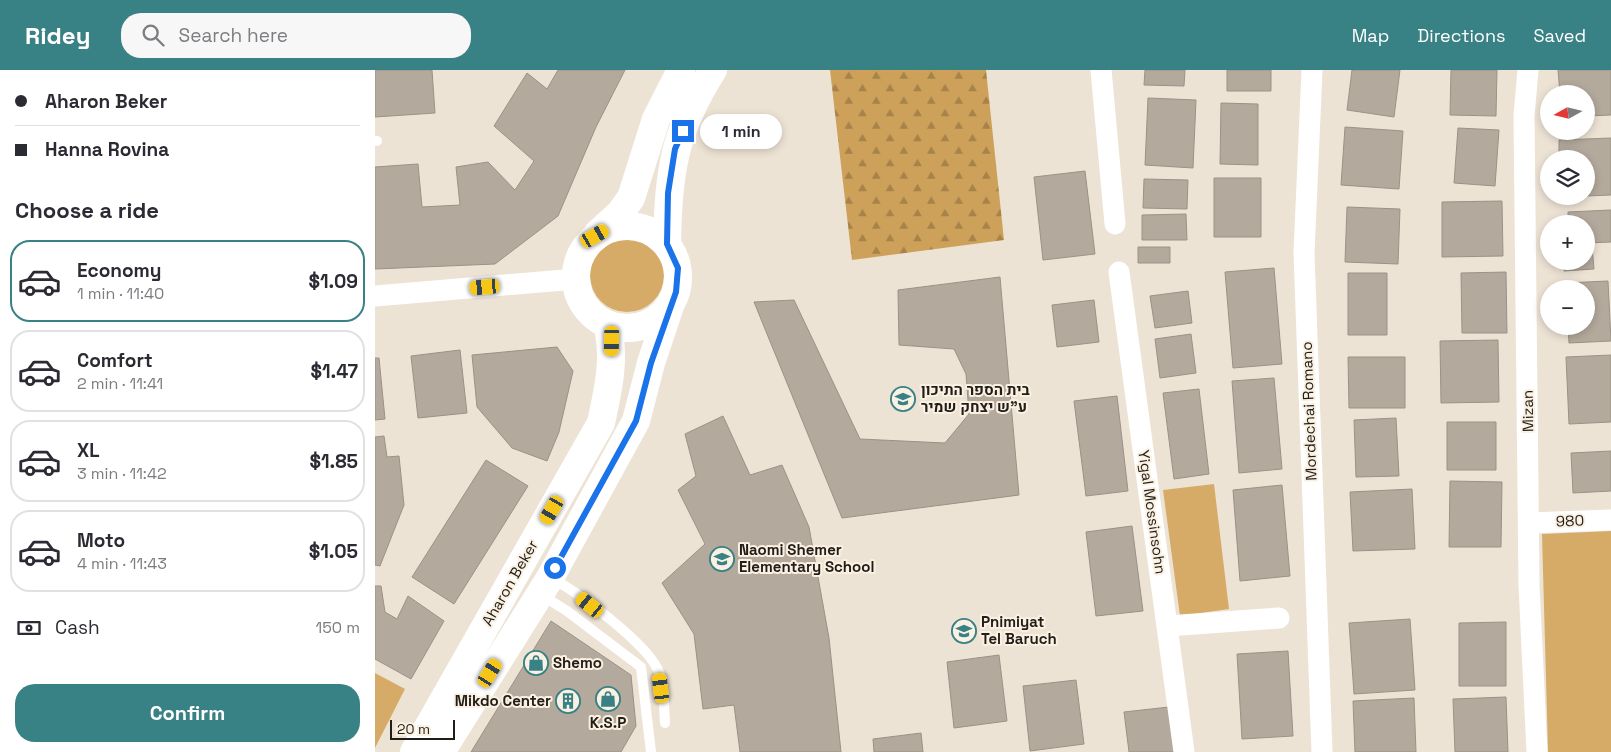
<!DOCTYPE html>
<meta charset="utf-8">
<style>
body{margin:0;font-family:"Space Grotesk",Heebo,sans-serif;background:#f7f7f7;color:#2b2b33;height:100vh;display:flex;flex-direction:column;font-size:19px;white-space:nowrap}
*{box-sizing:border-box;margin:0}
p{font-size:16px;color:#7c7c81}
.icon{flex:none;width:28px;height:28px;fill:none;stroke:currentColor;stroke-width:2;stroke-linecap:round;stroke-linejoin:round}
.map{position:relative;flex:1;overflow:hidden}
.side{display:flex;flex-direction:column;background:#fff;width:375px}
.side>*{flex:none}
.guide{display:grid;align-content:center;height:110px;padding:0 15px;background:#fff}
.needle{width:32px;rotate:262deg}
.buttons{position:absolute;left:1165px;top:15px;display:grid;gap:10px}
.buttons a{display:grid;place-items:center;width:55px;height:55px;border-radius:50%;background:#fff;box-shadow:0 2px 8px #0003;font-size:25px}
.scale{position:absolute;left:15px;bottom:12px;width:65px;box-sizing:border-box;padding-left:5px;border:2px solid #211d18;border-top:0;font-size:14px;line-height:18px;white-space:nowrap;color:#211d18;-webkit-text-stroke:4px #faf1e2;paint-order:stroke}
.end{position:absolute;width:22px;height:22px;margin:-11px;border:6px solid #1a73e8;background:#fff;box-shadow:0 0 0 2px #fff}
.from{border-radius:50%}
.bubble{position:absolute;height:35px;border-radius:18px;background:#fff;box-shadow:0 2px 8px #0003;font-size:16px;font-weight:800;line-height:35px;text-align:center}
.car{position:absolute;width:15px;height:30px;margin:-15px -8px;border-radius:6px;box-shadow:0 0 4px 1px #0007;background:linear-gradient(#f5c518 24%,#345 0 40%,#f5c518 0 76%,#345 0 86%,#f5c518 0)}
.guide b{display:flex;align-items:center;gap:18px;height:48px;font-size:19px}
.guide b+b{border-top:1px solid #e1e1e2}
.guide i{width:12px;height:12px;background:#2b2b33}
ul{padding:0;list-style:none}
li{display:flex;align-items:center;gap:15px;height:82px;margin:0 10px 8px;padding:0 5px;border:2px solid #e1e1e2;border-radius:20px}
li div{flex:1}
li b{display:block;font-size:19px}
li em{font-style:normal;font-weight:800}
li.active{border-color:#388185}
li>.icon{width:45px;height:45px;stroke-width:1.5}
h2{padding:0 15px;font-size:22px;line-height:60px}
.pay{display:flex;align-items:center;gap:12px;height:55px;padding:0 15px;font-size:19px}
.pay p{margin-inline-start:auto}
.cta{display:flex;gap:10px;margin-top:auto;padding:10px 15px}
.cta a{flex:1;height:58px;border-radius:20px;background:#388185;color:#fff;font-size:20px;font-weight:800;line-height:58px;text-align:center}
header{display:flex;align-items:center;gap:30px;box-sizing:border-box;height:70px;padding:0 25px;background:#388185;color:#fff}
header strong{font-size:24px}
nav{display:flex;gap:28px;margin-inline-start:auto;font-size:18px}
.search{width:350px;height:45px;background:#f7f7f7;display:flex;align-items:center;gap:12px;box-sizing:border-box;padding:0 18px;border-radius:20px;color:#7c7c81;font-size:19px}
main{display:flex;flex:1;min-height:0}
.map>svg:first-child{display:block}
.green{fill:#d6ab68}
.forest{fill:url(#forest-firs)}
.building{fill:#b3a99c;stroke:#9b9285}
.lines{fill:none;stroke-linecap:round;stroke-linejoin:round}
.lane{stroke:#fff;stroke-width:10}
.street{stroke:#fff;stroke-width:21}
.secondary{stroke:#fff;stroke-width:28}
.route{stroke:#1a73e8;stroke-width:6}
.labels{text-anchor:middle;stroke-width:4;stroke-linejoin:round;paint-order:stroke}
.poi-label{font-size:15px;font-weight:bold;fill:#211d18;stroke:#faf1e2;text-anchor:start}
.street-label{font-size:15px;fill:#211d18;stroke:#faf1e2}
</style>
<header>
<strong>Ridey</strong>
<div class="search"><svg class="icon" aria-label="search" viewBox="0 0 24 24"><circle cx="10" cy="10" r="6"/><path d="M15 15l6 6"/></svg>Search here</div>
<nav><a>Map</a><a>Directions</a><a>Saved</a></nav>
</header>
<main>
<section class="side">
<div class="guide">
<b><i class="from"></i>Aharon Beker</b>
<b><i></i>Hanna Rovina</b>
</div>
<h2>Choose a ride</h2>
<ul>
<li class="active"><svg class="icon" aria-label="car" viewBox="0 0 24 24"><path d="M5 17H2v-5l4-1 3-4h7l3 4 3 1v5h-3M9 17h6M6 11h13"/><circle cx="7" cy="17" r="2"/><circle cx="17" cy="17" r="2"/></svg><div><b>Economy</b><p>1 min · 11:40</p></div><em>$1.09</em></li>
<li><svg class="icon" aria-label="car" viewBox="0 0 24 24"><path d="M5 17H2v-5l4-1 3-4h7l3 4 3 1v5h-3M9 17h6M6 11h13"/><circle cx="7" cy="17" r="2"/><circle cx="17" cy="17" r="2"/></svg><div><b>Comfort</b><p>2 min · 11:41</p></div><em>$1.47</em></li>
<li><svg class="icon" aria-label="car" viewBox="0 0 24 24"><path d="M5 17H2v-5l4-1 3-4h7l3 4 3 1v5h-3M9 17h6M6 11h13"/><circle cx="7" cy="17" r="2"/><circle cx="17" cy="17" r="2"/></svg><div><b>XL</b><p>3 min · 11:42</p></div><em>$1.85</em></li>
<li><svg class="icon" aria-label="car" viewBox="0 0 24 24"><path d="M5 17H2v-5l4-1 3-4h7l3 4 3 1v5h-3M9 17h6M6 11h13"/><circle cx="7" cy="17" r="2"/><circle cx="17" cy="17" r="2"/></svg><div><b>Moto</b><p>4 min · 11:43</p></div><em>$1.05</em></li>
</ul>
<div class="pay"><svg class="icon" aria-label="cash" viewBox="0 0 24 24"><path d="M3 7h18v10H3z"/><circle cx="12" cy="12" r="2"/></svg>Cash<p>150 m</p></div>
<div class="cta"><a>Confirm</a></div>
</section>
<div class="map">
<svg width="1236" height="682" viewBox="0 0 1236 682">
<defs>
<pattern id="forest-firs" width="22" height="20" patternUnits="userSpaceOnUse" patternTransform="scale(1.25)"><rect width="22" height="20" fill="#cea15a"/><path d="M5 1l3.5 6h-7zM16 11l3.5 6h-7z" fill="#a78349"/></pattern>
</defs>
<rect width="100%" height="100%" fill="#ede3d5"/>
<path class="green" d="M215 205a37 37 0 1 1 74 0a37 37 0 1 1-74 0Z
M839,414L854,539L805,546L788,420Z
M1236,461V682H1173L1167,464Z
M0,603L30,619L0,678Z"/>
<path class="forest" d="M455,0H611L629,170L477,190Z"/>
<path class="building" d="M0,0H57L60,43L0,47Z
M183,0H250L221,57L183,146L120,194L0,199V97L43,94L47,137L85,135L81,97L113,92L140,120L159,91L119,56L152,3L172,19Z
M770,0H810L809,16L769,15Z
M852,0H896V21H852Z
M977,0H1025L1019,47L972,40Z
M1076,0H1122L1121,46L1075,45Z
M1183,0H1236V45L1211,46V24H1185Z
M773,28L821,30L818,98L770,95Z
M846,33L883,34V95L845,94Z
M970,57L1028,61L1024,119L966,115Z
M1083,58L1124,60L1120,116L1079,113Z
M1236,68V125L1211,126V89H1184V70Z
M710,101L720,184L668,190L659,107Z
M839,108H886V167H839Z
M769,109L813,110L812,139L768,138Z
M1127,131L1128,186L1067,187V132Z
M972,137L1025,139L1023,194L970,192Z
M1236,140V172L1211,173V154H1193V142Z
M811,144L812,170H767V145Z
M1217,175L1219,199L1189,201V191H1211V176Z
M763,177H795V193H763Z
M899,198L907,294L858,298L850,202Z
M1131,202L1132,263H1087L1086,203Z
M973,203H1012V265H973Z
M625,207L644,425L467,448L379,232L419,230L485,369L570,373L594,344L591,304L579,279L524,275L523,220Z
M1233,211L1236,271L1194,273L1193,256H1211V219H1191L1190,213Z
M813,221L817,253L780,258L775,226Z
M719,230L724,272L682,277L677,235Z
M816,264L821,303L785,308L780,269Z
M1123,270L1124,332L1066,333L1065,271Z
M182,277L198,301L184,362L172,391L137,378L102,337L97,285Z
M85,280L92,343L43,348L36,286Z
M1236,285V352L1194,354L1191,287Z
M973,287H1030V338H974Z
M0,288H4L10,349L0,350Z
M899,308L907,399L864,403L857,311Z
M824,319L834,404L799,409L788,323Z
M742,326L753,421L711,426L699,331Z
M348,346L375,405L407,395L434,457L454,568L466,682H365L359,635L328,639L319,564L287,513L330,474L303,420L321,406L310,364Z
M1021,348L1024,406L981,407L979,350Z
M1072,352H1121V400H1072Z
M9,366L12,387L24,386L29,435L5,496L0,495V367Z
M1236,381V421L1198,423L1196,383Z
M111,390L153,416L79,534L37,507Z
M1075,411L1127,412L1126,477H1074Z
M907,415L915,506L865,511L858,420Z
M1037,419L1040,479L978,481L975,422Z
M757,456L768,541L721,546L711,462Z
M0,516H6L10,542L22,549L33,526L69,551L36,609L0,589Z
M1035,549L1040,620L979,624L974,553Z
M176,551L256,605L261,656L246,682H96Z
M1131,552V616H1084V553Z
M913,581L918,666L867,669L862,584Z
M624,585L632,651L579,658L572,592Z
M701,610L709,674L655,681L648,616Z
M1131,627L1133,682H1080L1078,629Z
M1039,628L1041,682H980L978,631Z
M794,637L799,682H754L749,642Z
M546,663L548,682H499L498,669Z"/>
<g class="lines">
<path class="lane" d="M0,71H2
M176,508C203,522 271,573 283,600C289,612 289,639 290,653
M165,524L192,541L266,597L276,682"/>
<path class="street" d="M726,0L740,154
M937,0L929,183L947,682
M1153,0L1149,46L1154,515L1162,682
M744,202L809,682
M0,226L201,209
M1154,453L1236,450
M792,556L904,548"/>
<path class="secondary" d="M201 207a51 51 0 1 1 102 0a51 51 0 1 1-102 0Z
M223,163L245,143L256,128L281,49L306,0
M292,174C293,103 299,61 338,0
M39,682L226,353C233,320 241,288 232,254
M66,682L175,508L261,351L276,293L295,236"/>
</g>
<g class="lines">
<path class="route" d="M180,498L261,351L276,293L301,222L303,198L292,174L293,123L300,79L308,61"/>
</g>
<defs>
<symbol id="school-ring" viewBox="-11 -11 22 22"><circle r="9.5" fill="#faf1e2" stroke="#388185" stroke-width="1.5"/><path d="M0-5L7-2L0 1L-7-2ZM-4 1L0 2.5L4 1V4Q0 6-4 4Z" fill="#388185"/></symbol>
<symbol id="shop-ring" viewBox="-11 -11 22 22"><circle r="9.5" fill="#faf1e2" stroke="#388185" stroke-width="1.5"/><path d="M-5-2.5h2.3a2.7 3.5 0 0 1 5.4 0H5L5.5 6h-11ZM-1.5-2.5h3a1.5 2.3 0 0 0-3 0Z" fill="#388185"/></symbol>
<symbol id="building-ring" viewBox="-11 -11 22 22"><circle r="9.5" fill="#faf1e2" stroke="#388185" stroke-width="1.5"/><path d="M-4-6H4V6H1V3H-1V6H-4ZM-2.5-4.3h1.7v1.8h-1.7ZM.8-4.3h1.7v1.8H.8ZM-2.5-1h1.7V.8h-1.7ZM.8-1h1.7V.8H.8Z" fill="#388185"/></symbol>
</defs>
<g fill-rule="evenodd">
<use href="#school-ring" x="514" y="315" width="28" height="28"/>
<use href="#school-ring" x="333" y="475" width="28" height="28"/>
<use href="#school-ring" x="575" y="547" width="28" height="28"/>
<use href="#shop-ring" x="147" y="579" width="28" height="28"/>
<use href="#shop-ring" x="219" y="615" width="28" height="28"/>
<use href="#building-ring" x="179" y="617" width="28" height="28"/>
</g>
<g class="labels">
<g class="poi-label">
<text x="546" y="325">בית הספר התיכון<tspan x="546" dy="17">ע"ש יצחק שמיר</tspan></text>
<text x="364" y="485">Naomi Shemer<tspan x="364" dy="17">Elementary School</tspan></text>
<text x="606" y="557">Pnimiyat<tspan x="606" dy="17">Tel Baruch</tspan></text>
<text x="178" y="598">Shemo</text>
<text x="176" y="636" text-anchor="end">Mikdo Center</text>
<text x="233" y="658" text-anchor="middle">K.S.P</text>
</g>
<g class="street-label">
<text transform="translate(934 341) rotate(-92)" y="5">Mordechai Romano</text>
<text transform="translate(1153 341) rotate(-91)" y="5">Mizan</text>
<text transform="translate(777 442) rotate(82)" y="5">Yigal Mossinsohn</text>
<text transform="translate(1195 451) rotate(-2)" y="5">980</text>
<text transform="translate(135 513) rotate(-60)" y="5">Aharon Beker</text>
</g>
</g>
</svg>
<div class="buttons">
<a><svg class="needle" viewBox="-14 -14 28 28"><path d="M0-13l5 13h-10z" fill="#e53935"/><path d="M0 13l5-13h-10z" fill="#7c7c81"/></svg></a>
<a><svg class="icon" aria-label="layers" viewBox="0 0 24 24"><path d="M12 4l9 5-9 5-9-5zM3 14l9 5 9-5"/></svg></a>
<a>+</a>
<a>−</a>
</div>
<div class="scale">20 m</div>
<i class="end from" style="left:180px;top:498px"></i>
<i class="end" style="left:308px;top:61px"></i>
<div class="bubble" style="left:325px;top:44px;width:82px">1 min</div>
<i class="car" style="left:220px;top:166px;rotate:60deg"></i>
<i class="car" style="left:110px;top:217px;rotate:265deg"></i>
<i class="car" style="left:237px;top:271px;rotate:181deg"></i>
<i class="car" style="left:177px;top:440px;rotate:210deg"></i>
<i class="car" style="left:215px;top:535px;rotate:309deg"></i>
<i class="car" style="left:115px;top:603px;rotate:32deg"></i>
<i class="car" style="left:286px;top:618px;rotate:353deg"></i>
</div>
</main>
